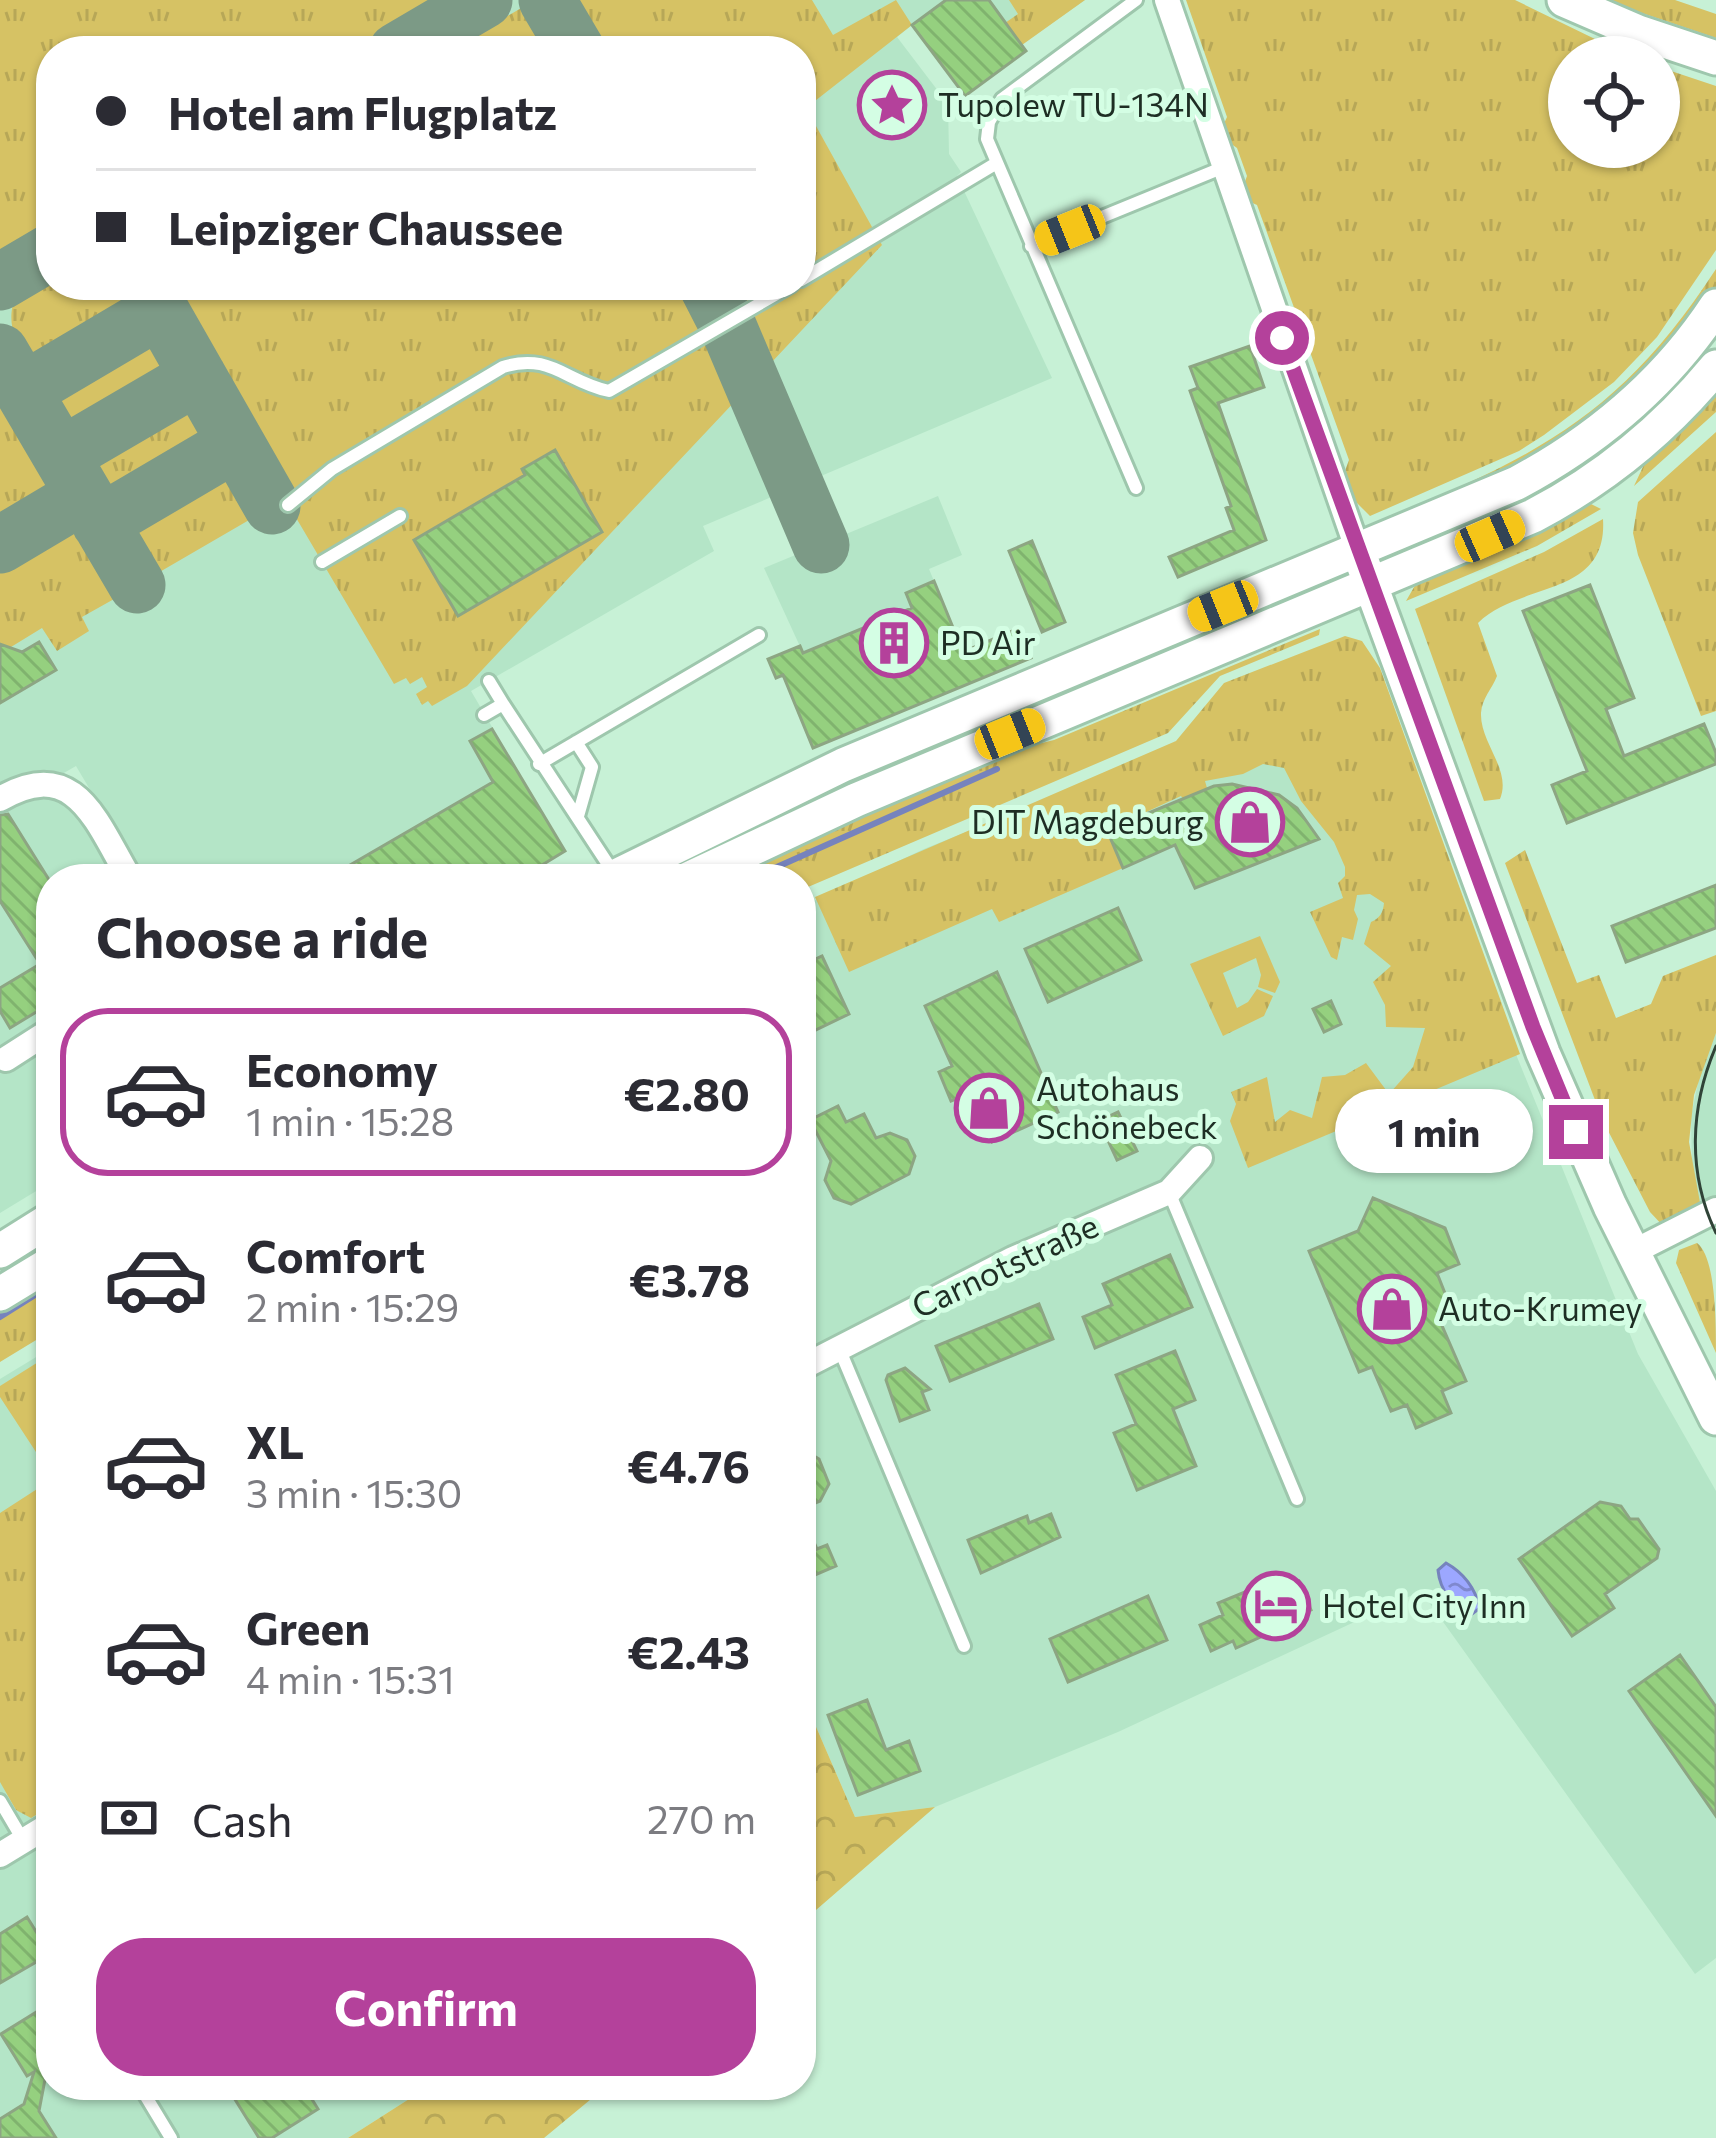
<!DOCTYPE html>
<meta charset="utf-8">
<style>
body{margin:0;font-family:Commissioner,sans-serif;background:#f7f7f7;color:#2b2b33;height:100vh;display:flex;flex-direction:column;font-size:45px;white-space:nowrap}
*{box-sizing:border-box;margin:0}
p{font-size:39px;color:#7c7c81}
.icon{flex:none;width:66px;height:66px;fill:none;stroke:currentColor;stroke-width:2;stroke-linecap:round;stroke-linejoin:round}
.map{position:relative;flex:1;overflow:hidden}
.sheet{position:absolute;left:36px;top:864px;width:780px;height:1236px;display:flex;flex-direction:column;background:#fff;border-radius:48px;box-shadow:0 3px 9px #0004}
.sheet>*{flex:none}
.top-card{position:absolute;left:36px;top:36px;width:780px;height:264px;border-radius:48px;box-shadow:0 3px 9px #0004;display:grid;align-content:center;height:264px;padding:0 60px;background:#fff}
.fabs{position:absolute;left:1548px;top:36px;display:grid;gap:24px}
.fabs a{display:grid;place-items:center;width:132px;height:132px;border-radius:50%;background:#fff;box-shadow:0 3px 9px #0004;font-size:60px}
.end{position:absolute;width:54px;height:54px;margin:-27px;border:15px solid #b4419b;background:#fff;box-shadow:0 0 0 6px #fff}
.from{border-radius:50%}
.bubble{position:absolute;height:84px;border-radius:42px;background:#fff;box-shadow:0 3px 9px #0004;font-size:39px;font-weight:700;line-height:84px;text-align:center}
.car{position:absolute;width:36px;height:72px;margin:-36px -18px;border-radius:15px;box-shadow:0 0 9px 3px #0007;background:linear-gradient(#f5c518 24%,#345 0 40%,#f5c518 0 76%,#345 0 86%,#f5c518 0)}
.top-card b{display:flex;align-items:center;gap:42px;height:114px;font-size:45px}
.top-card b+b{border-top:3px solid #e1e1e2}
.top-card i{width:30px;height:30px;background:#2b2b33}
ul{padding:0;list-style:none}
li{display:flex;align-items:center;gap:36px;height:168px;margin:0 24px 18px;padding:0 36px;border:6px solid transparent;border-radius:48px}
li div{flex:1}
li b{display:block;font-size:45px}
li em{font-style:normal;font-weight:700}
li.active{border-color:#b4419b}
li>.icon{width:108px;height:108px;stroke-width:1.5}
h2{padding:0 60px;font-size:54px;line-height:144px}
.pay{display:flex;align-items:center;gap:30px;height:132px;padding:0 60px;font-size:45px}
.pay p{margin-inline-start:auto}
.action{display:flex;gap:24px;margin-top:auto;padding:24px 60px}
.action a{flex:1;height:138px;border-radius:48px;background:#b4419b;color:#fff;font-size:48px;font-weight:700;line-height:138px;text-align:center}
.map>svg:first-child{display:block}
.built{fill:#b4e5c7;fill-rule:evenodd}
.grass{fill:url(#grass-tufts)}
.park{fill:url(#park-crowns)}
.water{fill:url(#water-ripples);stroke:#7683bd;stroke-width:3}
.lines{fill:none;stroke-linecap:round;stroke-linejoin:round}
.stream{stroke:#7683bd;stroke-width:6}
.taxiway{stroke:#7c9a86;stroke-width:57}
.building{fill:url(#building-back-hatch);stroke:#8da583;stroke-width:3}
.lane-casing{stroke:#9ec7ad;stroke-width:18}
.street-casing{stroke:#9ec7ad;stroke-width:30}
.secondary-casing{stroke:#9ec7ad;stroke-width:39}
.lane{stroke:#fff;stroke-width:12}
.street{stroke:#fff;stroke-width:24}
.secondary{stroke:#fff;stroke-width:33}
.tram{stroke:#304337;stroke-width:3}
.route{stroke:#b4419b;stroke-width:15}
.labels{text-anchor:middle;stroke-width:10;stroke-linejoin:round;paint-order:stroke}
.poi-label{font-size:33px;fill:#1e2e24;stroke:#d4fee4;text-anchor:start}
.street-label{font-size:33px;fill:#1e2e24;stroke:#d4fee4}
</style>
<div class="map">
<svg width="1716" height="2138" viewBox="0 0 1716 2138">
<defs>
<pattern id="grass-tufts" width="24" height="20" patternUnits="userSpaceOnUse" patternTransform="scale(3)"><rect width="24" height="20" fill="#d6c264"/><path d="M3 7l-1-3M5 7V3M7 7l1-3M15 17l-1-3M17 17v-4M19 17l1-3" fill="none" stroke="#b7a757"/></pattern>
<pattern id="park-crowns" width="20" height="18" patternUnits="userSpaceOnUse" patternTransform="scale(3)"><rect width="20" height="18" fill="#d6c264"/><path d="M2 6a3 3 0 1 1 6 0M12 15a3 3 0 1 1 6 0" fill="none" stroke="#b7a757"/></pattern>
<pattern id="water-ripples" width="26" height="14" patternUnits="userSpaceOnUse" patternTransform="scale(3)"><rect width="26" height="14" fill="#9ca7ff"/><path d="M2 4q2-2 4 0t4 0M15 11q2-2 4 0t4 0" fill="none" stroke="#7f88ce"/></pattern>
<pattern id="building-back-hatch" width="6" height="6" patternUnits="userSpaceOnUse" patternTransform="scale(3)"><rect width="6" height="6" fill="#95d07f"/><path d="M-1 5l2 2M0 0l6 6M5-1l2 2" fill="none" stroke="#80b36e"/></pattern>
</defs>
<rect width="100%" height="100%" fill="#c7f1d6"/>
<path class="built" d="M0,0H1085L1022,44L1026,51L965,96L912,25L897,37L948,104L949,154L961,172L957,176L1052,378L703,526L714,551L471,691L565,851L527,874L529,879H143L76,766L29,793L54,795L77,812L118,879H51V1182L0,1213ZM51,51H801V285H51Z
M938,496L962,555L929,569L934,581L906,593L912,608L803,653L764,568Z
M1228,686L1515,1052L1638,1354L1716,1491V1958L1695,1974L1421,1591L1118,1732L935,1807L855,1817L801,1692V907L924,849L1181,745Z
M1716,1033V1200L1701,1208L1692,1171L1691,1116L1700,1073Z
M51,1348V2085H431L348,2138H0V1379Z"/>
<path class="grass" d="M0,0H437L349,51H51V225L0,255Z
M535,0H812L833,35L896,0L912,25L806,108L882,245L467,686L432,706L428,701L422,705L416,694L427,687L422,677L410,684L406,678L394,684L285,499L151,577L24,357C15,339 8,324 13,304L51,280V285H801V51H447Z
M1009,0H1085L1022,45L1005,23L1018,14Z
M1186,0H1515L1632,57H1569V147H1659V67L1716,86V250L1657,337L1614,382L1544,435L1519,451L1370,516L1353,499L1342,479L1349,460L1257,205L1248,201L1243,187L1247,176L1237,148L1227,141L1222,128L1227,117Z
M1603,0H1675L1716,14V38Z
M1716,269V288L1652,370L1539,459L1387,522L1398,513C1546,453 1627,406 1716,269Z
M0,382L62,489L0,525Z
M1716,385V412L1634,486L1648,456Z
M1716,432V711L1701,716L1638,555L1633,533L1638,502Z
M1585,501L1601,509L1537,546L1406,601L1417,582Z
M78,517L123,594L82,617L89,631L57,651L42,628L11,647H0V562Z
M1603,519C1608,598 1521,581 1478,623L1497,676C1492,689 1482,698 1481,713C1480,743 1512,770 1500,799L1484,801L1415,609L1544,552Z
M1302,586L1304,591L1218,626L1154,661L729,847L666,879H639L792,800Z
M1320,629L1319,635L1220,676L1168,733L801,890V879H715L986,757L1054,740Z
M1345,636L1362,641L1380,668L1520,1054L1248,1168L1230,1121L1236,1104L1231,1092L1267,1077L1275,1122L1290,1110L1312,1118L1322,1077L1345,1075L1366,1063L1389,1094L1413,1067L1425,1028L1386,1027L1385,1005L1373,982L1391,966L1364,944L1371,922C1380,918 1383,913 1384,903L1370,894L1357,895L1354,910L1358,919L1353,940L1342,937L1337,960L1331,957L1310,912L1343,898L1338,883L1345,876V867L1334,842L1301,801L1284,768L1263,764L1243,774L1205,781L1207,788L1200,791L1201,796L1186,803L1181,796L1107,830L1123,868L999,922L992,909L849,972L815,897L1176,741L1224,683Z
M1525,850L1577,983L1599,975L1616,1018L1651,1004L1663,976L1716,955V1033L1694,1095L1689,1142L1701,1208L1664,1227L1650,1212L1603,1121L1505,863Z
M1260,936L1280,982L1275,993L1258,987L1261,975L1256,958L1223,973L1237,1008L1248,1002L1257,989L1273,996L1264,1016L1223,1036L1190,964Z
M1697,1243C1716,1257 1716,1324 1716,1353L1676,1263L1679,1250Z
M51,1275V1331L0,1362V1307Z
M51,1354V1475L0,1397V1386Z
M51,1480V1806L31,1818L16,1810L0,1782V1513Z"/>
<path class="park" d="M801,1692L855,1817L935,1807L801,1923Z
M431,2085H608L544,2138H348Z"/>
<path class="water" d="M1446,1563C1464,1573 1475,1588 1480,1608L1472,1614C1453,1606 1440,1591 1438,1570Z"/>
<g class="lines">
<path class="stream" d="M750,879L997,769
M0,1317L51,1285"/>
<path class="taxiway" d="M547,0L577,51
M397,51L484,0
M0,282L51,252
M146,285L272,506
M707,285L727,324L821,545
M0,352L137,585
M23,391L160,310
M61,456L198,376
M100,523L236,443
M0,545L84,495"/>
</g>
<path class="building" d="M946,0H989L1026,51L965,96L912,25Z
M1250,346L1264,387L1218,403L1266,540L1178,577L1169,557L1234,530L1226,508L1231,506L1190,391L1198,388L1190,367Z
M555,450L602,532L458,616L414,540L525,475L522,469Z
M1032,541L1065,622L1042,632L1009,551Z
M934,581L963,652L1017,629L1031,658L813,748L783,675L776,678L768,659L800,646L803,653L912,608L906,593Z
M1590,585L1634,698L1606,709L1624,756L1704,724L1716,753V764L1567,823L1552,785L1587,771L1523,611Z
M39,642L56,670L0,703V644L22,652Z
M492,729L565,851L519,879H326L493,782L470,741Z
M1232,784L1279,795L1297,808L1319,839L1195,888L1175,845L1123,868L1107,830L1214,786Z
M8,814L51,883V1003L10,1028L0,1011V988L40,964L0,901V815Z
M1716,885V928L1626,962L1612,926Z
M1118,908L1141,960L1048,1002L1025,949Z
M822,956L849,1014L801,1037V966Z
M997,972L1058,1112L992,1142L970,1093L951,1101L939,1072L952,1066L925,1006Z
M1331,1001L1341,1024L1324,1032L1313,1009Z
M838,1106L846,1122L864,1114L876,1138L890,1133L907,1140L915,1156L909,1174L851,1204L834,1198L825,1180L831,1161L810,1120Z
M1118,1112L1137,1151L1117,1160L1099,1121Z
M1373,1198L1445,1228L1459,1264L1437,1273L1454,1316L1440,1321L1466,1381L1442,1391L1451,1413L1416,1428L1407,1405L1391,1411L1372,1367L1359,1372L1309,1251L1358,1231Z
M1170,1255L1192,1307L1095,1348L1083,1317L1112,1305L1103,1284Z
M1039,1304L1053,1339L950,1381L936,1346Z
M1175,1351L1195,1400L1173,1409L1196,1466L1137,1490L1114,1433L1136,1424L1116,1375Z
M905,1368L930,1389L922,1392L929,1410L900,1421L886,1380L888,1375Z
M801,1448L819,1459L829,1484L820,1501L801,1509Z
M1600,1502L1621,1506L1630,1519H1638L1659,1549L1657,1558L1605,1594L1614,1608L1572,1636L1519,1559Z
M801,1512L817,1549L827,1545L836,1566L801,1581Z
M1051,1514L1060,1537L981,1573L968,1540L1027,1516L1029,1523Z
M1299,1581L1311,1610L1263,1631L1265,1635L1236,1648L1233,1641L1211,1651L1200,1625L1223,1615L1218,1603L1245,1592L1250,1602Z
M1148,1596L1167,1640L1068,1682L1050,1639Z
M1680,1655L1716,1707V1816L1629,1691Z
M867,1700L886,1750L909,1741L920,1771L858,1795L828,1715Z
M27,1917L50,1954L0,1983V1934Z
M51,2003V2061L41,2067L47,2069L39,2111L56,2138H0V2119L24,2104L34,2072L27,2076L1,2034Z
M226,2085H303L318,2109L272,2138H259Z"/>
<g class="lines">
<defs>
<path id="lane" d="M1031,246L1224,167
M801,280L995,164
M1136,488L987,139L989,122L1002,99L1136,0
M288,505L332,469L503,367C550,352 566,382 609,391L792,285
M322,562L400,516
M489,681L503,704
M484,715L503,704L615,875
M576,742L592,767L578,816
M539,764L759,635
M1169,1192L1297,1499
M839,1348L964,1646
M0,1801L23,1840
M139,2085L171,2138"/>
<path id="street" d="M1167,0L1358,551
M0,799C76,754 97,824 130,879
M6,1059L51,1030
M1633,1252L1716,1210
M801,1368L1013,1259L1169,1192L1200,1158
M0,1855L51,1824"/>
<path id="secondary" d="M1564,0L1638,32L1716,58
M1363,564L1543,1053L1610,1206L1716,1418
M610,879L843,765L1517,483C1597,440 1666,382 1716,306
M688,879L856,800L1533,516C1604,479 1665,429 1716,367
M0,1251L51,1219
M0,1294L51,1263"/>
</defs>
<use href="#lane" class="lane-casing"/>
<use href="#street" class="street-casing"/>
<use href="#secondary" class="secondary-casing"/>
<use href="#lane" class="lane"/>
<use href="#street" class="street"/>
<use href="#secondary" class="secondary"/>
<path class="tram" d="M1716,1046C1690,1107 1687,1173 1716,1233"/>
</g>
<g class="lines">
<path class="route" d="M1282,338L1533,1027L1576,1132"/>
</g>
<defs>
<symbol id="sight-ring" viewBox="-11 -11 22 22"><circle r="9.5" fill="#d4fee4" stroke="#b4419b" stroke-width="1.5"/><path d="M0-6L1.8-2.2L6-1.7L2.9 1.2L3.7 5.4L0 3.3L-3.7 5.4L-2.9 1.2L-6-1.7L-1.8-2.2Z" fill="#b4419b"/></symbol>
<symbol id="building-ring" viewBox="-11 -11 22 22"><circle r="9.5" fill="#d4fee4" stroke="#b4419b" stroke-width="1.5"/><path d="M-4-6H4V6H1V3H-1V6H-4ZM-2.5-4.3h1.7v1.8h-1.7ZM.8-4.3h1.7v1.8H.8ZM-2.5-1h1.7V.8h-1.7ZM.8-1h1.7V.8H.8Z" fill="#b4419b"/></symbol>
<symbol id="shop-ring" viewBox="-11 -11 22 22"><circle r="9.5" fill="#d4fee4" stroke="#b4419b" stroke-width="1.5"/><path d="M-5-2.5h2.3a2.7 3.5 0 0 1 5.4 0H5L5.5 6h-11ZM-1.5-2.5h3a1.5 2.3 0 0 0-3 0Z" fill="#b4419b"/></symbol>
<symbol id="hotel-ring" viewBox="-11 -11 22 22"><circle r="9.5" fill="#d4fee4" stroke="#b4419b" stroke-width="1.5"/><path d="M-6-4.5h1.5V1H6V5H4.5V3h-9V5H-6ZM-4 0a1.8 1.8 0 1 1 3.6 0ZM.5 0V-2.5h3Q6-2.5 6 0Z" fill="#b4419b"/></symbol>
</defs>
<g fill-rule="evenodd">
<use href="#sight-ring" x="854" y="67" width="76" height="76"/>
<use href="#building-ring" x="856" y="605" width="76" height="76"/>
<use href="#shop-ring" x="1212" y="784" width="76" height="76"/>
<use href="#shop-ring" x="951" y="1070" width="76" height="76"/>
<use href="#shop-ring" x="1354" y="1271" width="76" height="76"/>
<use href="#hotel-ring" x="1238" y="1568" width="76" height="76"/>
</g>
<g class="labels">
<g class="poi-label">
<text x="938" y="117">Tupolew TU-134N</text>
<text x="940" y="655">PD Air</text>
<text x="1204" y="834" text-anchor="end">DIT Magdeburg</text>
<text x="1036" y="1101">Autohaus<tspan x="1036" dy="38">Schönebeck</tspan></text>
<text x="1438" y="1321">Auto-Krumey</text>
<text x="1322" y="1618">Hotel City Inn</text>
</g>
<g class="street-label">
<text transform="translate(1005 1266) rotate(-25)" y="12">Carnotstraße</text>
</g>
</g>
</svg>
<div class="fabs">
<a><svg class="icon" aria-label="locate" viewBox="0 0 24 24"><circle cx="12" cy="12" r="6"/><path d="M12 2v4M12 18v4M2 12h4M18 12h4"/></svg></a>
</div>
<i class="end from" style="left:1282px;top:338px"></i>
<i class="end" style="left:1576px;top:1132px"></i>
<div class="bubble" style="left:1335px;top:1089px;width:198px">1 min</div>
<i class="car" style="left:1070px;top:230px;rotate:248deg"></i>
<i class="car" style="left:1490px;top:536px;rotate:66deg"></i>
<i class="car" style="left:1223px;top:606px;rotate:248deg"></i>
<i class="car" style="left:1010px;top:734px;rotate:68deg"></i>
<div class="top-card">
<b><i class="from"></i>Hotel am Flugplatz</b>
<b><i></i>Leipziger Chaussee</b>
</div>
<section class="sheet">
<h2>Choose a ride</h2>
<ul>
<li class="active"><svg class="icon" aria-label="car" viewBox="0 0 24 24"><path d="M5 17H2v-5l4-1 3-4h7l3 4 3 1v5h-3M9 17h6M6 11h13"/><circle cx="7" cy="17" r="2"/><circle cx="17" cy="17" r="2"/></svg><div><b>Economy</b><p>1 min · 15:28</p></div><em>€2.80</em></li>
<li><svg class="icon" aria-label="car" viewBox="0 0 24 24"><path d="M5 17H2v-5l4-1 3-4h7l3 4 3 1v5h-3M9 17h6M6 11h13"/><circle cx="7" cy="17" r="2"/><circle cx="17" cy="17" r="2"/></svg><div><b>Comfort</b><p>2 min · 15:29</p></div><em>€3.78</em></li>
<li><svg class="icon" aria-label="car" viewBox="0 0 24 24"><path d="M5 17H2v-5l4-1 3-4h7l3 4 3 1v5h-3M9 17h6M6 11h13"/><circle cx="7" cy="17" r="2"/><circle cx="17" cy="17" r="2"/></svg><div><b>XL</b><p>3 min · 15:30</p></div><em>€4.76</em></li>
<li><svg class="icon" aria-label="car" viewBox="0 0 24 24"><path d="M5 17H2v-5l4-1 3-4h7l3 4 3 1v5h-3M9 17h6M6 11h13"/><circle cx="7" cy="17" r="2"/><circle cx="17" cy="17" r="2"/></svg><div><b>Green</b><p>4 min · 15:31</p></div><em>€2.43</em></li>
</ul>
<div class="pay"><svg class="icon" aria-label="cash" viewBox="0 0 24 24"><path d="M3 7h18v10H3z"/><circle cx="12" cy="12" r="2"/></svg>Cash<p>270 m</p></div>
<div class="action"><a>Confirm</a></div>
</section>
</div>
